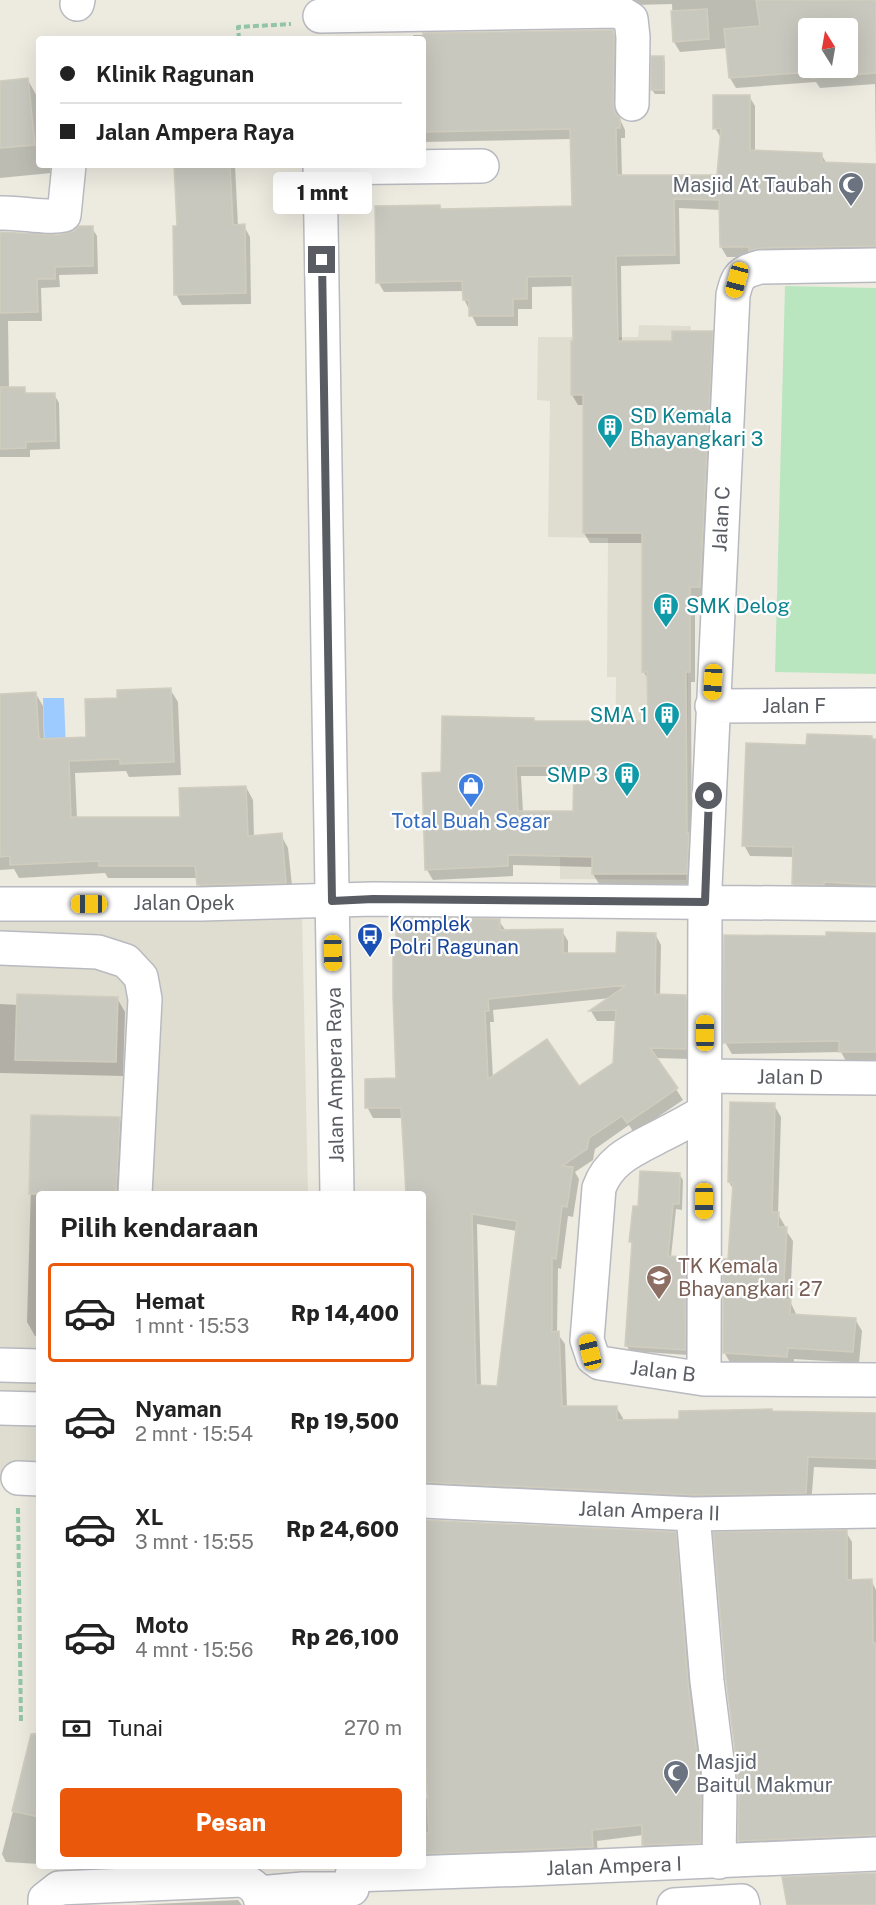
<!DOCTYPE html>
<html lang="id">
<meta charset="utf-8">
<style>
body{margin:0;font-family:"Public Sans",sans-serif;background:#f6f6f6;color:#222;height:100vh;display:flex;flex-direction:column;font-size:22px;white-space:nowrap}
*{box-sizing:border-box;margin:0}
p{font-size:20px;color:#767676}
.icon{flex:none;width:33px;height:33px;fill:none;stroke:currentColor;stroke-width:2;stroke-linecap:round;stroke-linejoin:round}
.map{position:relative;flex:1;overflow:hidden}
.details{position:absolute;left:36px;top:1191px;width:390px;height:678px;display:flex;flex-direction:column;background:#fff;border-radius:6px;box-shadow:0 6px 24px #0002}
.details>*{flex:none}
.top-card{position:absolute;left:36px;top:36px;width:390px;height:132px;border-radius:6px;box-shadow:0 6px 24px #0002;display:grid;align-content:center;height:132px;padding:0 24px;background:#fff}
.needle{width:39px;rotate:349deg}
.controls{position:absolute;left:798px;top:18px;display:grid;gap:12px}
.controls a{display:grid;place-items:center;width:60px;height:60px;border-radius:6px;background:#fff;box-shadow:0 6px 24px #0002;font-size:30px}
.end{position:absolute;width:27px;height:27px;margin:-14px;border:8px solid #595c62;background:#fff;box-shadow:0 0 0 3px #fff}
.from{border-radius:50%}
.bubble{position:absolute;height:42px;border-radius:6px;background:#fff;box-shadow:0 6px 24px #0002;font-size:20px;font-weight:800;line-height:42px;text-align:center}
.car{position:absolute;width:18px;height:36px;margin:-18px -9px;border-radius:8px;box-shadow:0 0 4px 2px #0007;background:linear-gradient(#f5c518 24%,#345 0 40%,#f5c518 0 76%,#345 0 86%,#f5c518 0)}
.top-card b{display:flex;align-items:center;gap:21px;height:57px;font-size:22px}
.top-card b+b{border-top:2px solid #e0e0e0}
.top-card i{width:15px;height:15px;background:#222}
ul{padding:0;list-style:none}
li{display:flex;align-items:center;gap:18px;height:99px;margin:0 12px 9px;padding:0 12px;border:3px solid transparent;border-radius:6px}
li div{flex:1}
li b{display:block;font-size:22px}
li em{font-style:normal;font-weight:800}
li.selected{border-color:#ea580c}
li>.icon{width:54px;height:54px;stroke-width:1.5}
h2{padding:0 24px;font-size:27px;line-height:72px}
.pay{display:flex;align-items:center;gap:15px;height:66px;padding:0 24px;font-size:22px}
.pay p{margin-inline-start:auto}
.action{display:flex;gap:12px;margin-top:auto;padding:12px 24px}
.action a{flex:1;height:69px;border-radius:6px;background:#ea580c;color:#fff;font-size:24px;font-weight:800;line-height:69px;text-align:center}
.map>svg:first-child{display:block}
.education{fill:#dfddd0}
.green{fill:#bae6bf}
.water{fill:#9dcaff}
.shadow{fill:#0003;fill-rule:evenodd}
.building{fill:#c9c8bf;stroke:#d1cdbe;stroke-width:1.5;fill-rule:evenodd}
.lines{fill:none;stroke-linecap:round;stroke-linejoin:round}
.minor-casing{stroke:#b8bac0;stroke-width:36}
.path{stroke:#93c7a8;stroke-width:4;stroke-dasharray:6 3;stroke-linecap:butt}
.minor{stroke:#fff;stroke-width:33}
.route{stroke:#595c62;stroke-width:8}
.labels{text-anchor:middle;stroke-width:4.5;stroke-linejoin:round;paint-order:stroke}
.worship-label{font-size:20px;fill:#5b616d;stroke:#fff;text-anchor:end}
.culture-label{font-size:20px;fill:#0d838f;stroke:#fff;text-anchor:start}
.street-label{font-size:20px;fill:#595c62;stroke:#fff}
.shop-label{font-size:20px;fill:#366cbe;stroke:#fff}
.transit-label{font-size:20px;fill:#164399;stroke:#fff;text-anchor:start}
.education-label{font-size:20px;fill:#785e54;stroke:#fff;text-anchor:start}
</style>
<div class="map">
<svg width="876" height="1905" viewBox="0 0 876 1905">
<rect width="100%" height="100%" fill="#edebe0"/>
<path class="education" d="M639,325L691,326L686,880L560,879V821H575L615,768L616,677H607L608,538L548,537L550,401L537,400L538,337H638Z
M0,913H302L308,1194H39V1478L0,1477Z"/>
<path class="green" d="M785,286L876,288V674L775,672Z"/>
<path class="water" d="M43,698H64L66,752L45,753Z"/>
<path class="shadow" d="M453,0H876V256L727,257L721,247V210L679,208L680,264L621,266L622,343H673L712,332L718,343L706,597H695V682H691L692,884H599L593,874V867L513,865V876L433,880L427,870L443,773L534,719L536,723H649V681L644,672L643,543H590L584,533V405H578L572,395L575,342L574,286L532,287V309H518V326H477L464,299V291L384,292L378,282L440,206L442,210L573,208L572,139L423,142V39H413V35L613,32L618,42V115L625,130V138H621L622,177L718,176L721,138L715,128L749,96L755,106V152L821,154L827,164L876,165L875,84L820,88L816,82L736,88L730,78L728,48L680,52L674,42L672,4L634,5ZM808,28H848V68H808ZM521,776H575V813L523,812Z
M663,58L665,62V94H655L652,90Z
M28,80L39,100V165H50L51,173L0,178V83Z
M176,165H235L238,226H244L250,237L251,304L182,305L176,294L178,227Z
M92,228L97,236L98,274L59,275L60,287L41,288L42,321H8L9,389L24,388L27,395L54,394L59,403L60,449L30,450V457H0V233L51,236L68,235Z
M170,689L178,702L181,775L129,777L126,771L75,773L77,819L181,818L246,787L253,800L254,837L281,835L288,848L293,895L206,897L199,885L198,878H108L105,873L19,878L14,869L0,870V735L36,694L43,706L44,740L88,739L119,699Z
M808,736L876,739V895H799L793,884L794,857L750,856L744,845L808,747Z
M499,921L506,931H562L568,941V954H618L655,934L661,945L660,996H685L691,1007V1059L656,1058L683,1100L634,1133L629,1125L595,1149L593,1160L575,1172L579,1179L573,1217L568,1216L561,1269L558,1268L557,1333L565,1344L567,1408L616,1407L623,1418V1422L680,1421L772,1413L876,1414V1469L814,1467L811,1504L423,1494V1194L403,1118H373L367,1107L397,1080ZM611,998L591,1011L597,1021H617L615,1064L579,1088L493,1078L490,1022H494L493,1010ZM477,1224L517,1231L498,1387L481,1386Z
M876,935V1064L847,1063L841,1052L732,1054L725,1042L827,938Z
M117,998L125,1012L123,1076L0,1073V1004L19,1005Z
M774,1105L781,1117L778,1214L785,1226V1229L793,1241L790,1301L797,1316L855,1319L862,1331L859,1363L794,1359V1368L731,1364L724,1352L734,1191L729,1182Z
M33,1117L119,1118L127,1132L124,1194H39V1336H35L27,1322Z
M679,1174L683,1180L682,1210L676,1209L671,1257L685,1258L688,1264V1355L630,1351L626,1345L633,1246L631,1242L639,1208Z
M423,1521L675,1533L681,1544L705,1782L706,1853L650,1856L643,1845V1835L597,1841L598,1858L423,1864V1798H429L425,1714H423Z
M846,1532L852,1542V1581L871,1580L876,1590V1845L745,1851L740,1841Z
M33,1733L39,1734V1864L6,1862L2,1854Z
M238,1900L242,1905H134Z"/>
<path class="building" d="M756,0H876V73L812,78V72L729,78L724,29L760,26ZM808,28H848V68H808Z
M707,9L709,39L673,42L671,11Z
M613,30L614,38L613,104L615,113L620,118V128H616L617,175H717L721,128L713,129V95H750V150L822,153V162L876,164V246L760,248L749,251V247H720L719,200L674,199L675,255L616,256L618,341H672V331H713L700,587H690V672H686L687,833H689L687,874H592V857L508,855V866L425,870L422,773L441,772L442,716L534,718V721H648L647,672H642V533H583V395H571V341H573L572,276L527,277V299H513V316H469V300H463L462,281L376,283L375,206L440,205V209L572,206L570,129L423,132V33ZM516,766H574L573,811H518Z
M651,56H664V90H651Z
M28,78L35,145L0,148V81Z
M174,165H230L233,225L245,224L246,293L174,295L173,226H177Z
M79,226H93V266L55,267V279H37L38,312L0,313V232L58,235L74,231Z
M0,387H25V393H55L56,441L26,442V448L0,449Z
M171,688L174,762L120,764V759L69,761L71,817H180L179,788L246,786L248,836L282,833L286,883L197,885L195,866H99V861L10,865V856L0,857V694L36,692L39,739L86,737L85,699L117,698V690Z
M807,734L872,736V739H876V885L824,882V885L792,884L793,847L742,846L746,743L806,745Z
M396,918L500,919V930L563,929V953H616L617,932L656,933L655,994L686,995V1049L650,1048L678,1088L627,1123L622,1116L589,1138L587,1149L562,1166L573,1167L567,1207L562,1206L556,1259L552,1258V1332L559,1331L562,1406H617V1420L679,1419V1411L772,1409V1411L876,1413V1459L808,1457L806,1493L693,1495L423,1482V1194H406L401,1108H365V1079L396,1078L393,996V949H396ZM627,985L589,1011L616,1010L613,1063L579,1086L547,1039L488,1079L485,1011H489L488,999ZM472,1214L517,1221L497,1386L476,1385Z
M826,932L876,933V1052H839V1041L723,1043L724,935L826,936Z
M17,994L118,997L116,1062L15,1060Z
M730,1102L775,1103L772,1212H779L778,1227H787L783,1299L791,1300L790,1314L856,1318L853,1352L788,1348L787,1357L723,1353V1259H728L733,1183L728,1182Z
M31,1115L120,1117L116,1194H29Z
M640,1171L680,1173L679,1204H673L668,1256L686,1257L685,1350L625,1346L632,1242H629L633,1206H638Z
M423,1520L676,1532L688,1683L699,1770L701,1794V1843L642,1845V1825L592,1830L593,1847L423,1854V1833H429L423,1713Z
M847,1530V1580L872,1579L873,1643H876V1835L738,1841L739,1793L737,1767L726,1679L713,1532Z
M31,1734L39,1735V1817L12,1811Z
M876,1873V1905H787L782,1877Z"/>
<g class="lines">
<defs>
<path id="minor" d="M77,4L78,0
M320,16L618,11L631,19L633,37L632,104
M320,165L337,1194
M320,168L482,166
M0,213C20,212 48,219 64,215L69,165
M712,706L876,705
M0,904H201L373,899L876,904
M0,948L98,952L126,961L141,977L145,999L135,1194
M705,1076L876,1078
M704,1112C689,1121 674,1129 658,1137C633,1150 609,1160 599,1188L587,1340L593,1358L600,1363L704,1379L876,1380
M0,1365L39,1366
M704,1379L705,887L733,295C738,275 740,273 760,267L876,265
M0,1408L39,1409
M18,1478L39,1479
M423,1501L693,1514L876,1511
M693,1514L707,1681L718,1768L720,1793L719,1862
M352,1875L528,1869L876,1854
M259,1893L303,1889H352
M45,1905V1899L59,1888L242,1880C255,1885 259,1891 262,1905
M674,1905L742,1901L743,1905"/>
</defs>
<use href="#minor" class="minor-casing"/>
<path class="path" d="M239,39L238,27L291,24
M18,1508L21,1723"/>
<use href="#minor" class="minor"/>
</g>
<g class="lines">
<path class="route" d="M322,260L332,901L373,899L705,902L709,796"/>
</g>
<defs>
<symbol id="mosque-pin" viewBox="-11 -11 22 30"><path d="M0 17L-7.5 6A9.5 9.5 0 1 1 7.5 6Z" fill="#6b7280" stroke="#fff"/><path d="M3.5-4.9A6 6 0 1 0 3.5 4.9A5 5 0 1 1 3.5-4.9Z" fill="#fff"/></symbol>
<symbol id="building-pin" viewBox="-11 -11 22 30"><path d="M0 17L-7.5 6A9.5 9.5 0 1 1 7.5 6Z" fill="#0f9aa8" stroke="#fff"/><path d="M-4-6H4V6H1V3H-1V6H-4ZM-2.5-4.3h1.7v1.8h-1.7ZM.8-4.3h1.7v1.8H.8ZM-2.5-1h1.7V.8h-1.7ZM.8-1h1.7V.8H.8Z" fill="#fff"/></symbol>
<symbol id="shop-pin" viewBox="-11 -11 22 30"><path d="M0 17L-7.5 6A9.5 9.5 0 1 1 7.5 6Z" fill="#3f7fe0" stroke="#fff"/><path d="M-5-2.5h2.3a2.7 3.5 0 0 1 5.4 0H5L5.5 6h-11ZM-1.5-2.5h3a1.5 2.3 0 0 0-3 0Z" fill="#fff"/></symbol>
<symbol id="bus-pin" viewBox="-11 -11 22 30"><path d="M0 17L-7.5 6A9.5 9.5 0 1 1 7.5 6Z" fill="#1a4fb4" stroke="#fff"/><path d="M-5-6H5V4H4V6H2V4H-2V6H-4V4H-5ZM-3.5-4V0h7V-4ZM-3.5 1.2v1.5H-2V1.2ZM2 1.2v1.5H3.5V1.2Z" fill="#fff"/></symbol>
<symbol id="school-pin" viewBox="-11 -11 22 30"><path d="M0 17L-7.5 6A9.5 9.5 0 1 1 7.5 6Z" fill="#8d6e63" stroke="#fff"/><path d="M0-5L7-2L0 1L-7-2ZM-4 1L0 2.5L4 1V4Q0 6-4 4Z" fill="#fff"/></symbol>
</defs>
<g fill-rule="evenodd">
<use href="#mosque-pin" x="836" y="170" width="30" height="40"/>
<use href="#building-pin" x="595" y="412" width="30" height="40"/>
<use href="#building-pin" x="651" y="591" width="30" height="40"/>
<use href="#building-pin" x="652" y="700" width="30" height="40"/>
<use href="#building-pin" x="612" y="760" width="30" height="40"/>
<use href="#shop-pin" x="456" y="771" width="30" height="40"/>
<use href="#bus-pin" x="355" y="921" width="30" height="40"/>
<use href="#school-pin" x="644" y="1263" width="30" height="40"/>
<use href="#mosque-pin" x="661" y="1758" width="30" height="40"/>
</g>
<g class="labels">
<g class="worship-label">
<text x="832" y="192">Masjid At Taubah</text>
<text x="696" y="1769" text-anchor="start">Masjid<tspan x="696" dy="23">Baitul Makmur</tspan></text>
</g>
<g class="culture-label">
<text x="630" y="423">SD Kemala<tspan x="630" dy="23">Bhayangkari 3</tspan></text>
<text x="686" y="613">SMK Delog</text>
<text x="648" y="722" text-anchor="end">SMA 1</text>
<text x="608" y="782" text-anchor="end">SMP 3</text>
</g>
<g class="street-label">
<text transform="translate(721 519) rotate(-87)" y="7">Jalan C</text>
<text x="794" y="713">Jalan F</text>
<text x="184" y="910">Jalan Opek</text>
<text transform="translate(335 1075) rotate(-91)" y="7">Jalan Ampera Raya</text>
<text transform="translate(790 1077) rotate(1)" y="7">Jalan D</text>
<text transform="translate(663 1371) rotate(7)" y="7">Jalan B</text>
<text transform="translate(649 1511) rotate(2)" y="7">Jalan Ampera II</text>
<text transform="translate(614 1866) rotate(-2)" y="7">Jalan Ampera I</text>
</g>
<g class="shop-label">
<text x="471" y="828">Total Buah Segar</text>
</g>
<g class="transit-label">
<text x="389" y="931">Komplek<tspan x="389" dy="23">Polri Ragunan</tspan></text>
</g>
<g class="education-label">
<text x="678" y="1273">TK Kemala<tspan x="678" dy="23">Bhayangkari 27</tspan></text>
</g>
</g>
</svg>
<div class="controls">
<a><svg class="needle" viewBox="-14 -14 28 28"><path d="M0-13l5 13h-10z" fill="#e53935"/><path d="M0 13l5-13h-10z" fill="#767676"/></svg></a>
</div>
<i class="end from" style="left:709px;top:796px"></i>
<i class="end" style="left:322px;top:260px"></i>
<div class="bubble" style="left:273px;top:172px;width:99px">1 mnt</div>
<i class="car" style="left:737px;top:280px;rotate:195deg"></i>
<i class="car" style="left:713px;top:682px;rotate:183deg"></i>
<i class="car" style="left:89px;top:904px;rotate:270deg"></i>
<i class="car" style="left:333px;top:953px;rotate:179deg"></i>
<i class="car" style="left:705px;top:1033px;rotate:0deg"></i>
<i class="car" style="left:704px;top:1201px;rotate:180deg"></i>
<i class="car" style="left:590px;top:1352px;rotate:346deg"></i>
<div class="top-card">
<b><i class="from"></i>Klinik Ragunan</b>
<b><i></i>Jalan Ampera Raya</b>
</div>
<section class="details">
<h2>Pilih kendaraan</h2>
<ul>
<li class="selected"><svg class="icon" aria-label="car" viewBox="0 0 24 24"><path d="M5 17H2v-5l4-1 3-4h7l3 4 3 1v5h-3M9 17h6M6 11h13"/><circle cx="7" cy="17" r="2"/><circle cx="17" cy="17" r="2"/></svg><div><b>Hemat</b><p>1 mnt · 15:53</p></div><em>Rp 14,400</em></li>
<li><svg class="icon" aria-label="car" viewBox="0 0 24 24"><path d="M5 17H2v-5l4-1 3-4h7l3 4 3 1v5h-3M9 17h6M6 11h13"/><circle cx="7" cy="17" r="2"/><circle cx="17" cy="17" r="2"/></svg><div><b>Nyaman</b><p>2 mnt · 15:54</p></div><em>Rp 19,500</em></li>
<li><svg class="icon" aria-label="car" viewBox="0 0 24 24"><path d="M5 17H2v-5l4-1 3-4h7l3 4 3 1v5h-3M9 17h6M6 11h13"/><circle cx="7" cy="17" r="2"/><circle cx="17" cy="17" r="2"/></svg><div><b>XL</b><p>3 mnt · 15:55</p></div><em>Rp 24,600</em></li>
<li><svg class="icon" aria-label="car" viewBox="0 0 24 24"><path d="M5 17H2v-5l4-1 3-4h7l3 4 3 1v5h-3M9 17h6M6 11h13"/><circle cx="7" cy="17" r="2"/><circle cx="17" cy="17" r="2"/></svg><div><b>Moto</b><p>4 mnt · 15:56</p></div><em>Rp 26,100</em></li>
</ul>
<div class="pay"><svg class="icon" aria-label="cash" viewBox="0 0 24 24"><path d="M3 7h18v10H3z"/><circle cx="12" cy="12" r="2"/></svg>Tunai<p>270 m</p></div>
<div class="action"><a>Pesan</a></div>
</section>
</div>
